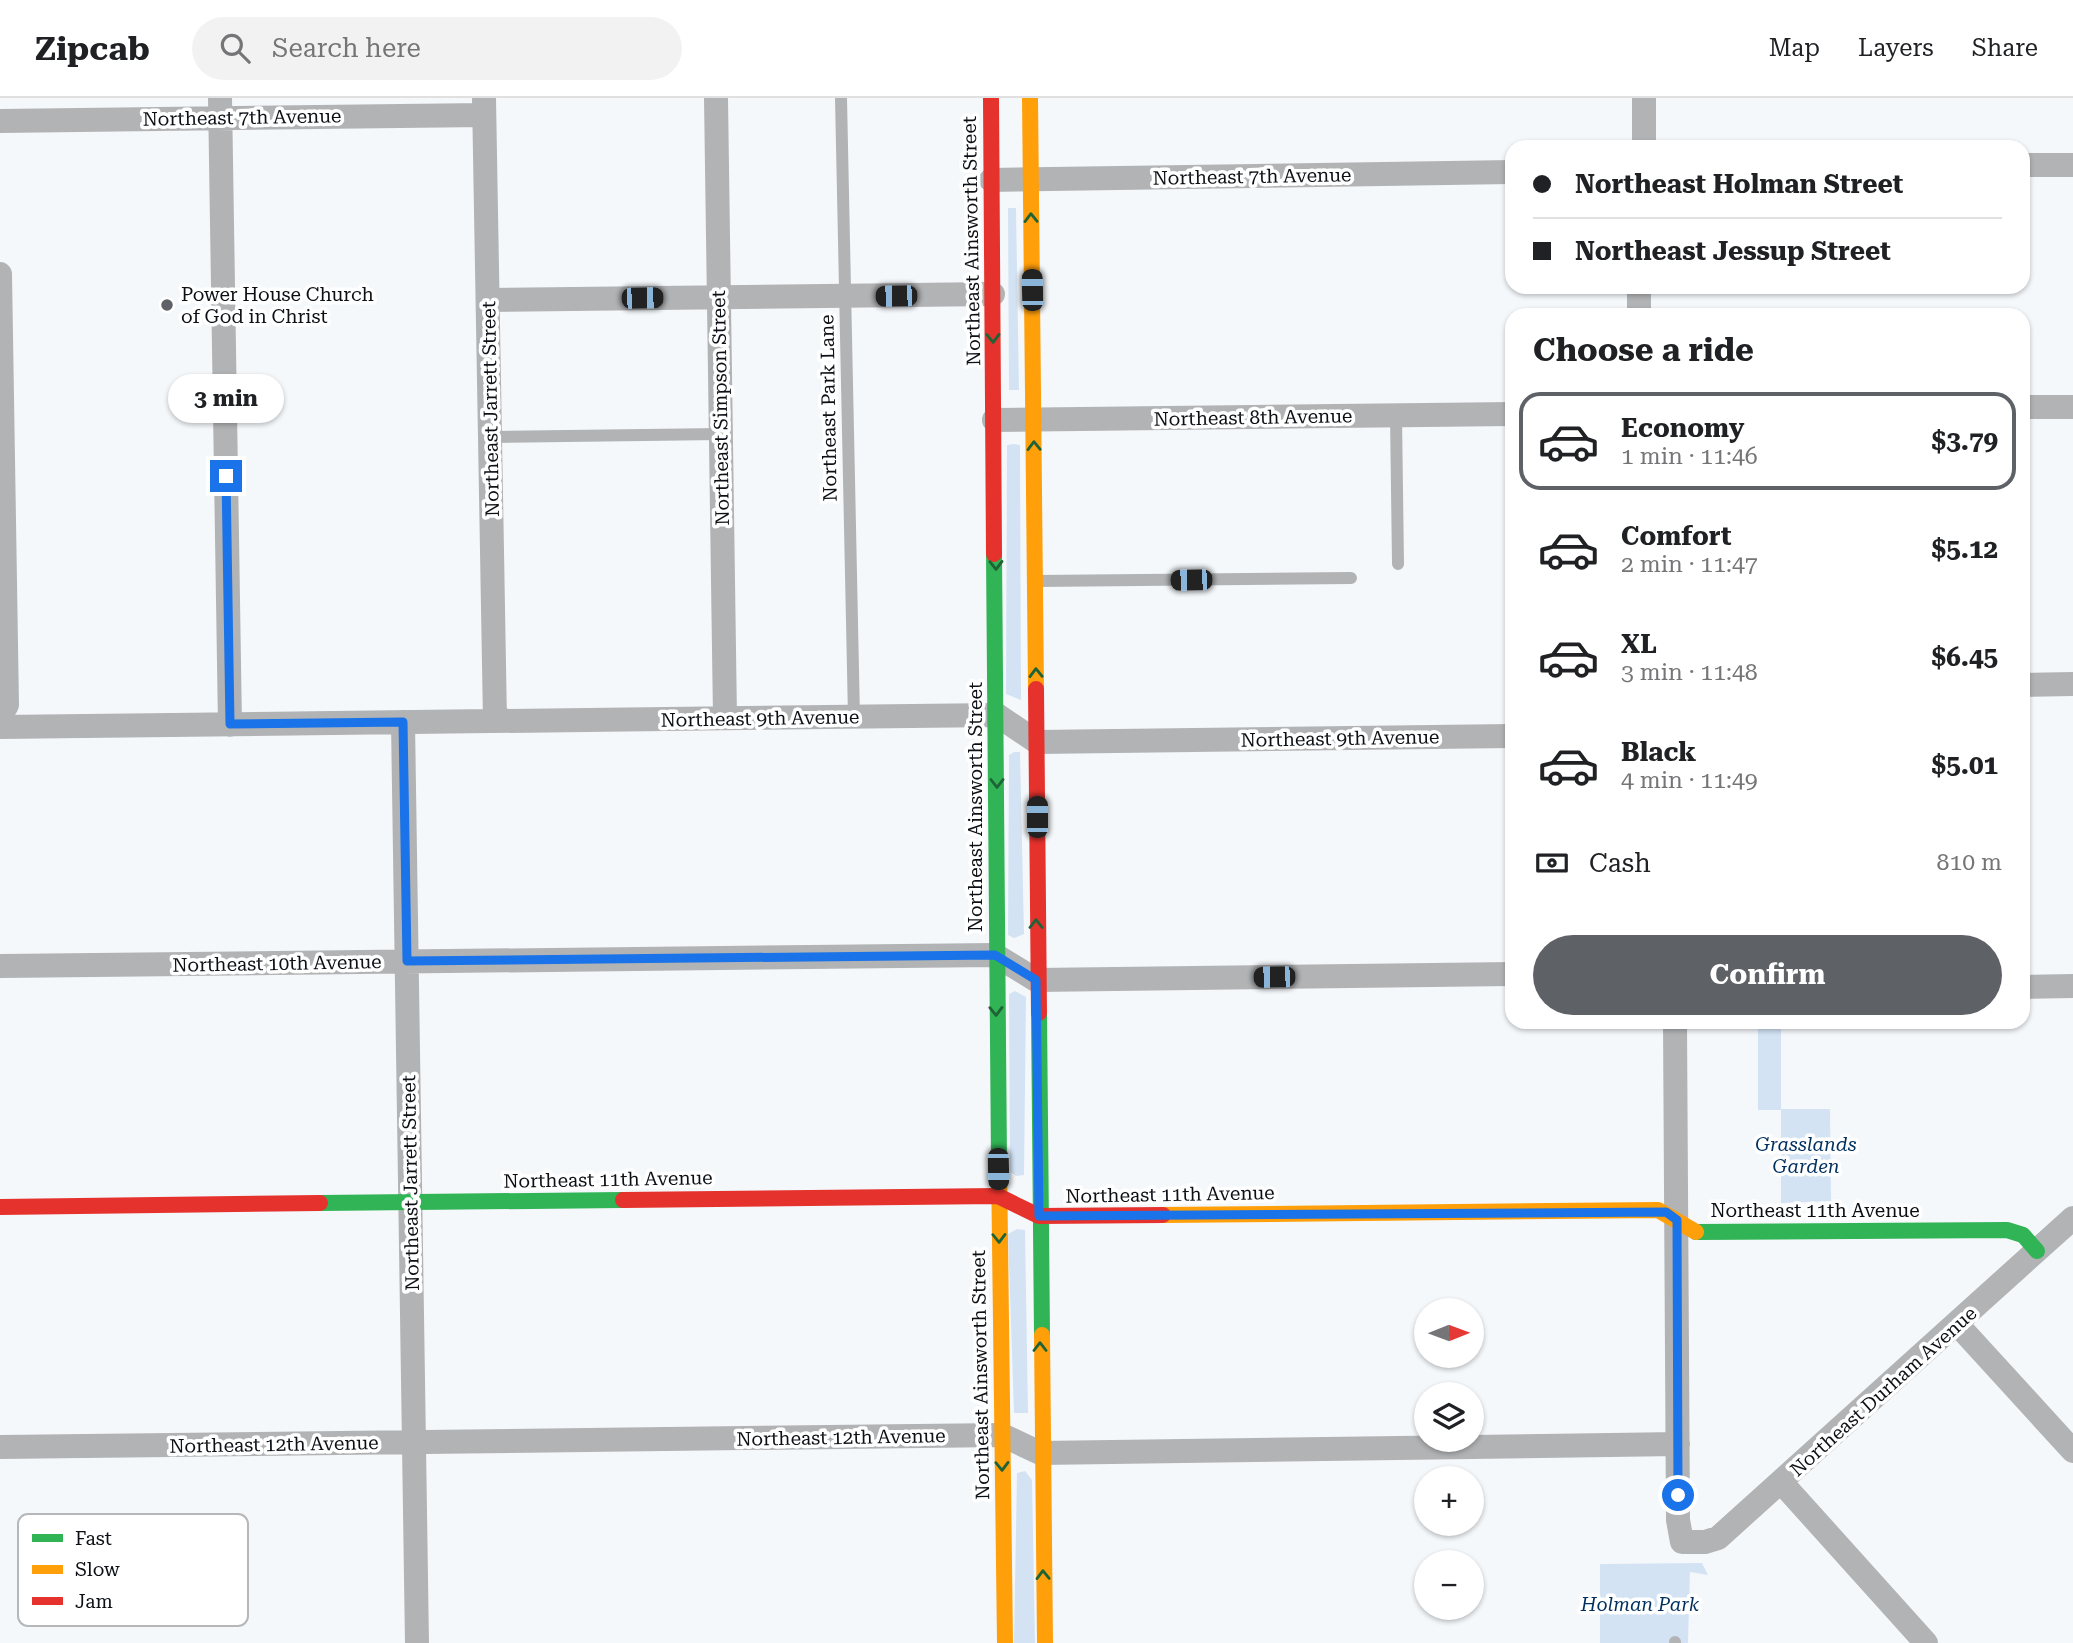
<!DOCTYPE html>
<meta charset="utf-8">
<style>
body{margin:0;font-family:"Roboto Serif",serif;background:#f2f2f2;color:#202124;height:100vh;display:flex;flex-direction:column;font-size:26px;white-space:nowrap}
*{box-sizing:border-box;margin:0}
p{font-size:23px;color:#757577}
.icon{flex:none;width:38px;height:38px;fill:none;stroke:currentColor;stroke-width:2;stroke-linecap:round;stroke-linejoin:round}
.map{position:relative;flex:1;overflow:hidden}
.details{position:absolute;left:1505px;top:210px;width:525px;height:721px;display:flex;flex-direction:column;background:#fff;border-radius:21px;box-shadow:0 2px 5px #0004}
.details>*{flex:none}
.banner{position:absolute;left:1505px;top:42px;width:525px;height:154px;border-radius:21px;box-shadow:0 2px 5px #0004;display:grid;align-content:center;height:154px;padding:0 28px;background:#fff}
.needle{width:46px;rotate:89deg}
.buttons{position:absolute;left:1414px;top:1200px;display:grid;gap:14px}
.buttons a{display:grid;place-items:center;width:70px;height:70px;border-radius:50%;background:#fff;box-shadow:0 2px 5px #0004;font-size:35px}
.end{position:absolute;width:32px;height:32px;margin:-16px;border:9px solid #1a73e8;background:#fff;box-shadow:0 0 0 4px #fff}
.from{border-radius:50%}
.bubble{position:absolute;height:49px;border-radius:24px;background:#fff;box-shadow:0 2px 5px #0004;font-size:23px;font-weight:700;line-height:49px;text-align:center}
.car{position:absolute;width:21px;height:42px;margin:-21px -10px;border-radius:9px;box-shadow:0 0 5px 2px #0007;background:linear-gradient(#222 24%,#8ab4d8 0 40%,#222 0 76%,#8ab4d8 0 86%,#222 0)}
.banner b{display:flex;align-items:center;gap:24px;height:66px;font-size:26px}
.banner b+b{border-top:2px solid #e0e0e0}
.banner i{width:18px;height:18px;background:#202124}
ul{padding:0;list-style:none}
li{display:flex;align-items:center;gap:21px;height:98px;margin:0 14px 10px;padding:0 14px;border:4px solid transparent;border-radius:21px}
li div{flex:1}
li b{display:block;font-size:26px}
li em{font-style:normal;font-weight:700}
li.current{border-color:#5e6166}
li>.icon{width:63px;height:63px;stroke-width:1.5}
h2{padding:0 28px;font-size:32px;line-height:84px}
.pay{display:flex;align-items:center;gap:18px;height:77px;padding:0 28px;font-size:26px}
.pay p{margin-inline-start:auto}
.button{display:flex;gap:14px;margin-top:auto;padding:14px 28px}
.button a{flex:1;height:80px;border-radius:42px;background:#5e6166;color:#fff;font-size:28px;font-weight:700;line-height:80px;text-align:center}
header{display:flex;align-items:center;gap:42px;box-sizing:border-box;height:98px;padding:0 35px;background:#fff;border-bottom:2px solid #e0e0e0}
header strong{font-size:33px}
nav{display:flex;gap:38px;margin-inline-start:auto;font-size:24px}
.search{width:490px;height:63px;background:#f2f2f2;display:flex;align-items:center;gap:18px;box-sizing:border-box;padding:0 24px;border-radius:38px;color:#757577;font-size:26px}
.map>svg:first-child{display:block}
.green{fill:#d3e3f4}
.lines{fill:none;stroke-linecap:round;stroke-linejoin:round}
.lane{stroke:#b2b3b5;stroke-width:12}
.street{stroke:#b2b3b5;stroke-width:24}
.fast{stroke:#30b455;stroke-width:16}
.slow{stroke:#ff9f0a;stroke-width:16}
.jam{stroke:#e5322d;stroke-width:16}
.oneway{stroke:#1e6235}
.route{stroke:#1a73e8;stroke-width:9}
.poi-dot{fill:#5e6166;stroke:#fff;stroke-width:2.5}
.labels{text-anchor:middle;stroke-width:7;stroke-linejoin:round;paint-order:stroke}
.street-label{font-size:19px;fill:#0c1015;stroke:#fff}
.poi-label{font-size:19px;fill:#0c1015;stroke:#fff;text-anchor:start}
.park-label{font-size:19px;font-style:italic;fill:#01305e;stroke:#fff}
.key{fill:#fff;stroke:#b6b7b9;stroke-width:2}
.key-label{font-size:19px;fill:#0c1015}
</style>
<header>
<strong>Zipcab</strong>
<div class="search"><svg class="icon" aria-label="search" viewBox="0 0 24 24"><circle cx="10" cy="10" r="6"/><path d="M15 15l6 6"/></svg>Search here</div>
<nav><a>Map</a><a>Layers</a><a>Share</a></nav>
</header>
<div class="map">
<svg width="2073" height="1545" viewBox="0 0 2073 1545">
<rect width="100%" height="100%" fill="#f5f8fb"/>
<path class="green" d="M1008,110H1016L1019,292H1009Z
M1014,346L1020,347L1021,602L1006,596L1007,347Z
M1014,654H1020L1024,836L1014,840L1008,837L1009,657Z
M1015,893L1026,899L1024,1077L1016,1078L1010,1074L1009,896Z
M1758,924H1781V1011H1830L1831,1103L1781,1105V1012H1758Z
M1017,1131L1025,1132L1028,1315H1014L1008,1136Z
M1025,1373L1032,1382L1035,1545H1014L1017,1375Z
M1702,1465L1708,1477L1690,1474L1688,1545H1600V1466Z"/>
<g class="lines">
<path class="lane" d="M841,0L854,619
M1396,317L1398,466
M490,339L721,336
M1036,483L1351,480
M1675,1544V1545"/>
<path class="street" d="M220,0L230,627
M484,0L495,623
M716,0L725,620
M1644,0V49
M0,23L484,17
M2023,67H2073
M991,82L1512,74
M0,176L7,607L0,618
M1639,189V217
M488,202L993,196
M2023,309H2073
M994,322L1512,316
M2023,587L2073,586
M403,624L417,1545
M0,629L997,617L1037,644L1512,638
M0,868L995,857L1036,882L1512,876
M2023,889L2073,888
M1675,924L1678,1422L1682,1444H1705L1718,1440L2073,1120
M1957,1226L2073,1353
M0,1349L1002,1337L1040,1355L1678,1346
M1782,1385L1926,1545"/>
<path class="fast" d="M994,456L999,1064
M1039,915L1042,1237
M320,1105L623,1102
M1696,1134L2007,1132L2023,1137L2037,1153"/>
<path class="slow" d="M1030,0L1036,591
M999,1064L1005,1545
M1163,1117L1658,1112L1696,1134
M1042,1237L1045,1545"/>
<path class="jam" d="M991,0L994,456
M1036,591L1039,915
M623,1102L998,1098L1039,1118L1163,1117
M0,1109L320,1105"/>
</g>
<defs><path id="oneway-chevron" d="M-2-3.5L2.5 0L-2 3.5" fill="none" stroke-width="1.6" stroke-linecap="round" stroke-linejoin="round" transform="scale(1.75)"/></defs>
<g class="oneway">
<use href="#oneway-chevron" transform="translate(1031 120) rotate(-91)"/>
<use href="#oneway-chevron" transform="translate(993 240) rotate(89)"/>
<use href="#oneway-chevron" transform="translate(1034 348) rotate(-91)"/>
<use href="#oneway-chevron" transform="translate(996 467) rotate(89)"/>
<use href="#oneway-chevron" transform="translate(1036 575) rotate(-91)"/>
<use href="#oneway-chevron" transform="translate(997 685) rotate(90)"/>
<use href="#oneway-chevron" transform="translate(1036 826) rotate(-90)"/>
<use href="#oneway-chevron" transform="translate(996 913) rotate(89)"/>
<use href="#oneway-chevron" transform="translate(999 1140) rotate(89)"/>
<use href="#oneway-chevron" transform="translate(1040 1249) rotate(-90)"/>
<use href="#oneway-chevron" transform="translate(1002 1368) rotate(89)"/>
<use href="#oneway-chevron" transform="translate(1043 1477) rotate(-91)"/>
</g>
<g class="lines">
<path class="route" d="M226,378L230,626L403,624L407,863L995,857L1036,882L1039,1118L1666,1114L1677,1122L1678,1397"/>
</g>
<circle class="poi-dot" cx="167" cy="207" r="7"/>
<g class="labels">
<g class="street-label">
<text transform="translate(242 19) rotate(-1)" y="7">Northeast 7th Avenue</text>
<text transform="translate(1252 78) rotate(-1)" y="7">Northeast 7th Avenue</text>
<text transform="translate(971 143) rotate(-91)" y="7">Northeast Ainsworth Street</text>
<text transform="translate(720 310) rotate(-91)" y="7">Northeast Simpson Street</text>
<text transform="translate(828 310) rotate(-91)" y="7">Northeast Park Lane</text>
<text transform="translate(490 311) rotate(-91)" y="7">Northeast Jarrett Street</text>
<text transform="translate(1253 319) rotate(-1)" y="7">Northeast 8th Avenue</text>
<text transform="translate(760 620) rotate(-1)" y="7">Northeast 9th Avenue</text>
<text transform="translate(1340 640) rotate(-1)" y="7">Northeast 9th Avenue</text>
<text transform="translate(975 709) rotate(-90)" y="7">Northeast Ainsworth Street</text>
<text transform="translate(277 865) rotate(-1)" y="7">Northeast 10th Avenue</text>
<text transform="translate(608 1081) rotate(-1)" y="7">Northeast 11th Avenue</text>
<text transform="translate(410 1085) rotate(-91)" y="7">Northeast Jarrett Street</text>
<text transform="translate(1170 1096) rotate(-1)" y="7">Northeast 11th Avenue</text>
<text x="1815" y="1119">Northeast 11th Avenue</text>
<text transform="translate(980 1277) rotate(-91)" y="7">Northeast Ainsworth Street</text>
<text transform="translate(1883 1293) rotate(-42)" y="7">Northeast Durham Avenue</text>
<text transform="translate(841 1339) rotate(-1)" y="7">Northeast 12th Avenue</text>
<text transform="translate(274 1346) rotate(-1)" y="7">Northeast 12th Avenue</text>
</g>
<g class="poi-label">
<text x="181" y="203">Power House Church<tspan x="181" dy="22">of God in Christ</tspan></text>
</g>
<g class="park-label">
<text x="1806" y="1053">Grasslands<tspan x="1806" dy="22">Garden</tspan></text>
<text x="1640" y="1513">Holman Park</text>
</g>
</g>
<rect x="18" y="1416" width="230" height="112" rx="10" class="key"/>
<rect x="32" y="1436" width="31" height="8" fill="#30b455"/>
<rect x="32" y="1467" width="31" height="9" fill="#ff9f0a"/>
<rect x="32" y="1499" width="31" height="8" fill="#e5322d"/>
<g class="key-label">
<text x="75" y="1447">Fast</text>
<text x="75" y="1478">Slow</text>
<text x="75" y="1510">Jam</text>
</g>
</svg>
<div class="buttons">
<a><svg class="needle" viewBox="-14 -14 28 28"><path d="M0-13l5 13h-10z" fill="#e53935"/><path d="M0 13l5-13h-10z" fill="#757577"/></svg></a>
<a><svg class="icon" aria-label="layers" viewBox="0 0 24 24"><path d="M12 4l9 5-9 5-9-5zM3 14l9 5 9-5"/></svg></a>
<a>+</a>
<a>−</a>
</div>
<i class="end from" style="left:1678px;top:1397px"></i>
<i class="end" style="left:226px;top:378px"></i>
<div class="bubble" style="left:168px;top:276px;width:116px">3 min</div>
<i class="car" style="left:1032px;top:192px;rotate:359deg"></i>
<i class="car" style="left:896px;top:198px;rotate:269deg"></i>
<i class="car" style="left:642px;top:200px;rotate:89deg"></i>
<i class="car" style="left:1191px;top:482px;rotate:269deg"></i>
<i class="car" style="left:1037px;top:719px;rotate:0deg"></i>
<i class="car" style="left:1274px;top:879px;rotate:269deg"></i>
<i class="car" style="left:998px;top:1071px;rotate:179deg"></i>
<div class="banner">
<b><i class="from"></i>Northeast Holman Street</b>
<b><i></i>Northeast Jessup Street</b>
</div>
<section class="details">
<h2>Choose a ride</h2>
<ul>
<li class="current"><svg class="icon" aria-label="car" viewBox="0 0 24 24"><path d="M5 17H2v-5l4-1 3-4h7l3 4 3 1v5h-3M9 17h6M6 11h13"/><circle cx="7" cy="17" r="2"/><circle cx="17" cy="17" r="2"/></svg><div><b>Economy</b><p>1 min · 11:46</p></div><em>$3.79</em></li>
<li><svg class="icon" aria-label="car" viewBox="0 0 24 24"><path d="M5 17H2v-5l4-1 3-4h7l3 4 3 1v5h-3M9 17h6M6 11h13"/><circle cx="7" cy="17" r="2"/><circle cx="17" cy="17" r="2"/></svg><div><b>Comfort</b><p>2 min · 11:47</p></div><em>$5.12</em></li>
<li><svg class="icon" aria-label="car" viewBox="0 0 24 24"><path d="M5 17H2v-5l4-1 3-4h7l3 4 3 1v5h-3M9 17h6M6 11h13"/><circle cx="7" cy="17" r="2"/><circle cx="17" cy="17" r="2"/></svg><div><b>XL</b><p>3 min · 11:48</p></div><em>$6.45</em></li>
<li><svg class="icon" aria-label="car" viewBox="0 0 24 24"><path d="M5 17H2v-5l4-1 3-4h7l3 4 3 1v5h-3M9 17h6M6 11h13"/><circle cx="7" cy="17" r="2"/><circle cx="17" cy="17" r="2"/></svg><div><b>Black</b><p>4 min · 11:49</p></div><em>$5.01</em></li>
</ul>
<div class="pay"><svg class="icon" aria-label="cash" viewBox="0 0 24 24"><path d="M3 7h18v10H3z"/><circle cx="12" cy="12" r="2"/></svg>Cash<p>810 m</p></div>
<div class="button"><a>Confirm</a></div>
</section>
</div>
